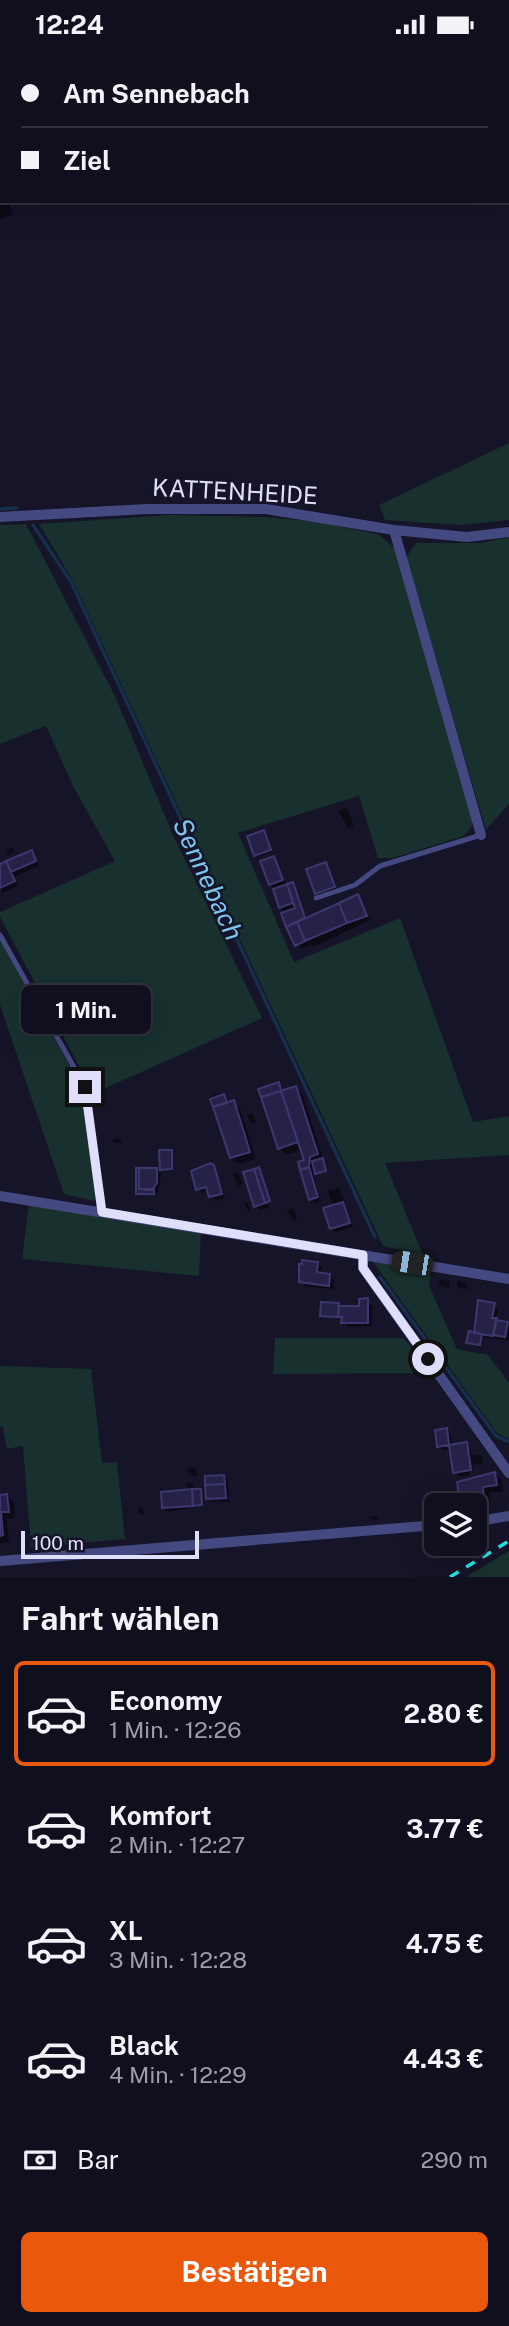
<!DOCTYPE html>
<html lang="de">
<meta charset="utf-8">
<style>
body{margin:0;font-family:"Public Sans",sans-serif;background:#191827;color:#f1f3f6;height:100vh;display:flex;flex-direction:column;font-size:26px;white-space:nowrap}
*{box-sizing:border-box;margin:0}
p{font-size:23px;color:#9c9ca4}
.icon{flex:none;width:38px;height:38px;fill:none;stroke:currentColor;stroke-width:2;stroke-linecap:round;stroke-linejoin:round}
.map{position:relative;height:1528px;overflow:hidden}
.drawer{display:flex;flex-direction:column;background:#100f1e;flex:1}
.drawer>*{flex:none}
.top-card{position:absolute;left:0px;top:0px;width:509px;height:154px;box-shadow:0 7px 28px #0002,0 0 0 2px #302f3c;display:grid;align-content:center;height:154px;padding:0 21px;background:#100f1e}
.controls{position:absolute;left:424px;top:1444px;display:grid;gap:14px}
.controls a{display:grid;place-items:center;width:63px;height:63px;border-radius:10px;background:#100f1e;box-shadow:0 7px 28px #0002,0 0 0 2px #302f3c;font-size:35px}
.scale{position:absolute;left:21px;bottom:18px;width:178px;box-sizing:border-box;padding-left:7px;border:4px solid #e0dffb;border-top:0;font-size:19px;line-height:24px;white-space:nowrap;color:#e0dffb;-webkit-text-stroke:5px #151428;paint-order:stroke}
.end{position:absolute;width:32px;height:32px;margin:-16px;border:9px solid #e0dffb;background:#111;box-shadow:0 0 0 4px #111}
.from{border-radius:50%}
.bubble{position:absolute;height:49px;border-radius:10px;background:#100f1e;box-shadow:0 7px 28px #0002,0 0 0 2px #302f3c;font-size:23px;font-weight:700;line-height:49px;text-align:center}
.car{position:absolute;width:21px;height:42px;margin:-21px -10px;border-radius:9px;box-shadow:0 0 5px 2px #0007;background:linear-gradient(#222 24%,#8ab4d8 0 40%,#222 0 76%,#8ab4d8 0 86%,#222 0)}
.top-card b{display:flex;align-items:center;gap:24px;height:66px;font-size:26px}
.top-card b+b{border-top:2px solid #302f3c}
.top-card i{width:18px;height:18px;background:#f1f3f6}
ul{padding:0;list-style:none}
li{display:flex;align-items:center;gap:21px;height:105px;margin:0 14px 10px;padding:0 7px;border:4px solid transparent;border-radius:10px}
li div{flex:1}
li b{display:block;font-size:26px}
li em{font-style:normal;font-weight:700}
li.active{border-color:#ea580c}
li>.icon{width:63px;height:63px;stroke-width:1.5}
h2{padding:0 21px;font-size:32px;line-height:84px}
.pay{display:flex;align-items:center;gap:18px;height:77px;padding:0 21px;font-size:26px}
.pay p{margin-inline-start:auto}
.primary-button{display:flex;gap:14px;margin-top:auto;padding:14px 21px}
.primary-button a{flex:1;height:80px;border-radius:10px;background:#ea580c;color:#fff;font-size:28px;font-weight:700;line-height:80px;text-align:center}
.status{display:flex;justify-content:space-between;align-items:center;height:49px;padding:0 35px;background:#100f1e;direction:ltr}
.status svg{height:19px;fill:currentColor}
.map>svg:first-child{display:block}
.green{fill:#18312e}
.shadow{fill:#0007}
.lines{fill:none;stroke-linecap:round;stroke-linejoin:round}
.stream{stroke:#162f4a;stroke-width:3.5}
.building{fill:#262247;stroke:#3d3770;stroke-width:2}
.service{stroke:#454981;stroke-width:5}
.minor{stroke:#454981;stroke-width:10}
.rail{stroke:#23e3e2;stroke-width:3.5;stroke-dasharray:10 9;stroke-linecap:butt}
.route{stroke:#e0dffb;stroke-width:9}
.labels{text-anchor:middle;stroke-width:5;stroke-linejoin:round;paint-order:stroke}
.street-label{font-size:24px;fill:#e0dffb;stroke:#151428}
.water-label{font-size:26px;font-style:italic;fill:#7ac5ee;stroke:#151428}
</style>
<div class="status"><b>12:24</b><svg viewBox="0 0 49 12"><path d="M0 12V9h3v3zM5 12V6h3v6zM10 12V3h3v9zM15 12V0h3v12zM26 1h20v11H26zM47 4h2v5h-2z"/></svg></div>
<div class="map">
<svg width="509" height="1528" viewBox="0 0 509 1528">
<rect width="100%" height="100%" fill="#151428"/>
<path class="green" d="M509,394V471L462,476L385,471L379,456Z
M169,466L266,468L317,473L378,485L396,500L473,765L472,777L464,787L393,809H378L359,747L238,784L294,913L400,869L473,1073L509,1067V1106L385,1114L423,1206L383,1197L73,532L39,475Z
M26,475L115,647L173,786L262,969L90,1046L88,1034L0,868V863L115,812L73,737L46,677L0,695V476Z
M509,488V755L486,781L406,508L416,494H481Z
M0,890L82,1039L97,1149L94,1152L64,1145L0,956Z
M29,1154L201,1183L199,1227L22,1210Z
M373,1213L431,1222L429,1237L457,1300L488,1306L509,1334V1390L497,1384Z
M275,1289H404L432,1324L273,1325Z
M0,1317L91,1320L102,1414L117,1413L125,1490L31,1498L23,1397L7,1400L3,1378H0Z
M509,1502V1528H466Z"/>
<path class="shadow" d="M0,146L2,152H8L13,165L0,171Z
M347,759L354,777L348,779L338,762Z
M264,783L272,803L258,808L256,806Z
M12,799L15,803L9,806L6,801Z
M31,803L39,817L14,828L18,837L2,844L0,817Z
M274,809L287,837H294L306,871L357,848L370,871L314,898L311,896L301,900L287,877L276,841L270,835Z
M326,815L338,843L321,849L316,844Z
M278,1035L284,1043L295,1039L303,1046L327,1123L313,1125L321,1152L315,1154L311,1150L306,1112L301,1101L286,1106L279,1099Z
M222,1044L227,1055L233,1053L240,1060L256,1110L238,1115L231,1108L211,1047Z
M252,1064L256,1073L251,1074L247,1066Z
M120,1089L123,1094L113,1093V1090Z
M171,1103L173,1122H163L162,1120Z
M156,1121L161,1125L158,1144H147L150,1146H140L138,1142L147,1145L141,1139Z
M215,1121L225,1149L215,1152L209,1142L202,1144L198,1140Z
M238,1124L243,1135L238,1137L233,1125Z
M339,1139L353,1178L336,1183L331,1179L333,1157L328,1142Z
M247,1153L251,1161L248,1162L244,1154Z
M268,1155L269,1158L260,1161L257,1158Z
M294,1159L297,1171L294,1172L287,1161Z
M318,1215L322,1219L321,1226L334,1231L333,1240L305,1237L301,1232Z
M440,1230L450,1233L449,1239L439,1236Z
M457,1231L466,1233L467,1240L458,1239Z
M361,1252L373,1257L371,1277L348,1278L339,1267L322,1266L338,1256L360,1259Z
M494,1256L498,1261L496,1272L509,1277V1292L483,1288L481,1297L470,1295Z
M446,1381L451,1386L452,1397L469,1398H466L470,1426L459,1427L455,1423L452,1400L443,1401L439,1397Z
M469,1398L472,1406L482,1407L483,1415L476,1416L473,1412L474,1425Z
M188,1418L196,1420L197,1427L189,1426Z
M495,1424L502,1431L503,1442L489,1444L490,1457L474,1460V1456L461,1445Z
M224,1427L228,1432L229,1447L210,1448V1451L208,1450Z
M186,1434L193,1435V1442L202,1443L203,1457L168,1463L164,1458L189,1442Z
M7,1447L14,1454L15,1469L7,1470L9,1493L0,1494V1448Z
M229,1450L230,1453L210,1452Z
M138,1458L143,1459L144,1466L139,1465Z
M378,1467L380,1471L371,1470L370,1468Z"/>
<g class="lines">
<path class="stream" d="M0,460L17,459
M33,476L71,533L375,1188
M380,1228L496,1387L509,1393"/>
</g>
<path class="building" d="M264,781L271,801L254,807L247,787Z
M32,801L36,812L11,823L6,812Z
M274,807L283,831L269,836L260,812Z
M6,812L15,832L0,839V815Z
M326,813L335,838L315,845L306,820Z
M293,833L305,869L286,878L281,864L295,859L287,835Z
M287,835L293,854L279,859L273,840Z
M358,845L367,867L347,874L339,854Z
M339,854L347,874L305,892L297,873Z
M297,873L305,892L295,897L286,878Z
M279,1033L281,1042L261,1048L258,1040Z
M296,1037L318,1105L310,1108L309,1118L300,1121L298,1113L304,1111L281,1042Z
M281,1042L298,1093L278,1100L261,1048Z
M224,1045L227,1054L213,1058L210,1050Z
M234,1051L250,1103L230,1109L213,1058Z
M159,1101H172V1120L160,1121Z
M323,1109L326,1122L315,1125L312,1112Z
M210,1114L214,1116L222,1145L209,1148L206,1138L196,1141L191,1122Z
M259,1118L270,1152L265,1154L254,1120Z
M309,1118L318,1148L309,1151L300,1121Z
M136,1119H139V1140H154V1145H136Z
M139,1119H157V1134L152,1141L139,1140Z
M254,1120L265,1154L254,1158L243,1123Z
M343,1153L350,1174L330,1180L323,1159Z
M302,1211L318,1213L317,1223L330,1225L329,1237L299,1233V1215H302Z
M368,1249V1274H341L342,1268H338L339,1257H359V1250Z
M478,1251L495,1254L492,1269H497L493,1287L474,1284Z
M321,1253L339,1254L338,1268L320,1267Z
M496,1271L508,1273L505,1288L493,1286Z
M469,1282L482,1285L480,1296L466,1294Z
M447,1379L449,1396L437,1398L435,1381Z
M467,1393L471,1421L453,1424L449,1396Z
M495,1423L497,1436L483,1438L484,1451L465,1453L464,1445L459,1446L457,1433Z
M224,1426L225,1435L205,1436V1427Z
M225,1435L226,1449L206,1450L205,1436Z
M192,1440H201L202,1456L193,1457Z
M192,1440L193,1457L162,1459L161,1443Z
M7,1445L9,1463H1L3,1486L0,1487V1446Z"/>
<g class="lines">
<path class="service" d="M316,849L355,836L380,817L481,786
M0,886L85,1038L102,1163"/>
<path class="minor" d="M58,0L59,2
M402,2L411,0
M0,468L147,460H266L394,481L467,488L509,483
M394,481L481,786
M0,1147L509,1230
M363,1206V1219L509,1424
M474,1473L509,1467
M0,1512L436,1476"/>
<path class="rail" d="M450,1528L509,1492"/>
</g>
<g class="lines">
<path class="route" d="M85,1038L102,1163L363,1206V1219L428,1310"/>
</g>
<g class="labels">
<g class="street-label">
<text transform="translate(235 443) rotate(3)" y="8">KATTENHEIDE</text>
</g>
<g class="water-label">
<text transform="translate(208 830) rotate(65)" y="9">Sennebach</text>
</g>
</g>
</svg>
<div class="controls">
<a><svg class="icon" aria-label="layers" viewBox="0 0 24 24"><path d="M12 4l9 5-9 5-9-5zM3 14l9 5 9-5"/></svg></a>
</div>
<div class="scale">100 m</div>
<i class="end from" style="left:428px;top:1310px"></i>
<i class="end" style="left:85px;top:1038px"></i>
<div class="bubble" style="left:21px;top:936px;width:130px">1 Min.</div>
<i class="car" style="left:412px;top:1214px;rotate:279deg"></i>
<div class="top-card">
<b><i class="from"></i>Am Sennebach</b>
<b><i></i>Ziel</b>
</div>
</div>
<section class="drawer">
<h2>Fahrt wählen</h2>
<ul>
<li class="active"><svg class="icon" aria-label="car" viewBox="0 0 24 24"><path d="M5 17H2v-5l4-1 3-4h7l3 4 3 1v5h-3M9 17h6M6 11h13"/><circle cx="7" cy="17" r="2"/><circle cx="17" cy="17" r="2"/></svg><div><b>Economy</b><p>1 Min. · 12:26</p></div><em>2.80 €</em></li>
<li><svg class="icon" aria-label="car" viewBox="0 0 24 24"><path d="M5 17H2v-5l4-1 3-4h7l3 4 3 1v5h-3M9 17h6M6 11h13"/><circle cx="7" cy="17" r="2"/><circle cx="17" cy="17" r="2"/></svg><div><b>Komfort</b><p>2 Min. · 12:27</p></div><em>3.77 €</em></li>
<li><svg class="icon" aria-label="car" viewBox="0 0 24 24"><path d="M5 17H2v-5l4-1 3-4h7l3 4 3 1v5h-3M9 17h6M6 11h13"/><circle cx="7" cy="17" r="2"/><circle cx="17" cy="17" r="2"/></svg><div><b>XL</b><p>3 Min. · 12:28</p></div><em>4.75 €</em></li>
<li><svg class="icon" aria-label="car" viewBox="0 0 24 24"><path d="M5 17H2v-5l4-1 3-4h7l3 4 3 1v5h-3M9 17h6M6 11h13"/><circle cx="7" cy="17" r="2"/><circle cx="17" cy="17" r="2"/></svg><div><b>Black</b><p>4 Min. · 12:29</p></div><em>4.43 €</em></li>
</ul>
<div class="pay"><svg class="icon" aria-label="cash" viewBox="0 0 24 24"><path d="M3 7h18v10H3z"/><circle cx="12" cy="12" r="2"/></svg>Bar<p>290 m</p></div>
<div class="primary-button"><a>Bestätigen</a></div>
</section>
